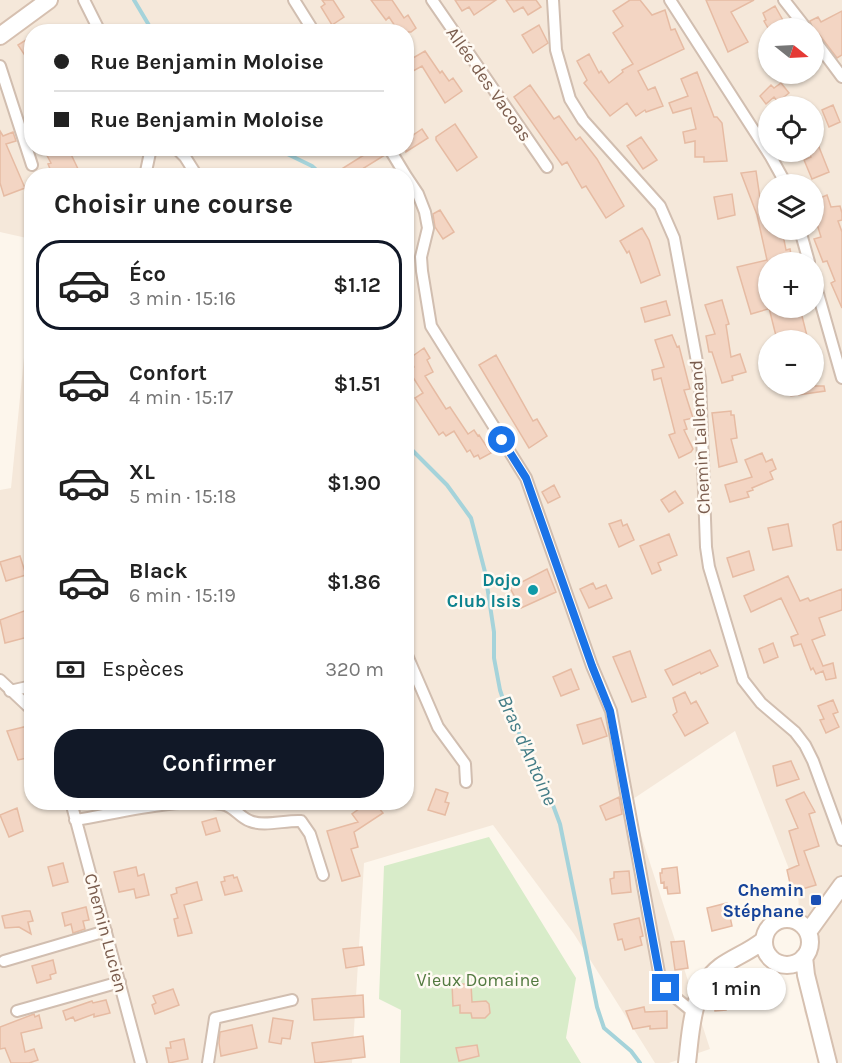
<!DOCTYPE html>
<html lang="fr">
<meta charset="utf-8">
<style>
body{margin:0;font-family:Karla,sans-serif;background:#f2f2f2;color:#222;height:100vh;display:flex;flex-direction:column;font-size:22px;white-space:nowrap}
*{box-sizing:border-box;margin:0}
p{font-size:20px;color:#767676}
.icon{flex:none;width:33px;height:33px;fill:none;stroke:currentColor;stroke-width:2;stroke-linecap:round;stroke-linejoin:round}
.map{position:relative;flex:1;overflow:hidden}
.side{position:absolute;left:24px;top:168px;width:390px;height:642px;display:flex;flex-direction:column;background:#fff;border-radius:24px;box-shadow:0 2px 4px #0004}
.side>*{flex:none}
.top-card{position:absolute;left:24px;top:24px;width:390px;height:132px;border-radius:24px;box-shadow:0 2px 4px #0004;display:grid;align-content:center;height:132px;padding:0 30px;background:#fff}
.needle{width:39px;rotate:108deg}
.fabs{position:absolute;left:758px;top:18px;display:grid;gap:12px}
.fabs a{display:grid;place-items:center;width:66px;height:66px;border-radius:50%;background:#fff;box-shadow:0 2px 4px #0004;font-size:30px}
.end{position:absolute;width:27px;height:27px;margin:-14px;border:8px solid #1a73e8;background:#fff;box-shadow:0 0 0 3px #fff}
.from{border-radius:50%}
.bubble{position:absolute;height:42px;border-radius:21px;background:#fff;box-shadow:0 2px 4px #0004;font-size:20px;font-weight:600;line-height:42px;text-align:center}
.top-card b{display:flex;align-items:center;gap:21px;height:57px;font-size:22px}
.top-card b+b{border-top:2px solid #e0e0e0}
.top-card i{width:15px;height:15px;background:#222}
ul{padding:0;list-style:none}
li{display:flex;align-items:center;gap:18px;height:90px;margin:0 12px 9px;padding:0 18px;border:3px solid transparent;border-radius:24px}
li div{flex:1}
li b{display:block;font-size:22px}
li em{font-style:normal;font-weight:600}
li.current{border-color:#111827}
li>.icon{width:54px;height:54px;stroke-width:1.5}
h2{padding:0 30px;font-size:27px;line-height:72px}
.pay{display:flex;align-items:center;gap:15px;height:66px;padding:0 30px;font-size:22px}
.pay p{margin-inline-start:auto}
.cta{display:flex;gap:12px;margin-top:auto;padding:12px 30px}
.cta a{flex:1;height:69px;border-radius:24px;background:#111827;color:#fff;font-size:24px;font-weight:600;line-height:69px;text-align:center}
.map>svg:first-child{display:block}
.residential{fill:#f5e8da;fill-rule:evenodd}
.green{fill:#d8ecc9}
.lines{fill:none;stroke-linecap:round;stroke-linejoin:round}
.stream{stroke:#a5d3da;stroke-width:4}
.building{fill:#f3d5c3;stroke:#e6bba3;stroke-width:1.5}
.street-casing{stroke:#d1beb0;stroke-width:14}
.secondary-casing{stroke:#d6c0b0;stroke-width:20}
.street{stroke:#fff;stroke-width:10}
.secondary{stroke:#fff;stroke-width:16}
.route{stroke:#1a73e8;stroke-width:8}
.culture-dot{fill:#0f9aa8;stroke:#fffaf3;stroke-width:2}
.transit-dot{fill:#1a4fb4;stroke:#fffaf3;stroke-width:2}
.labels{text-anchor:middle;stroke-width:5;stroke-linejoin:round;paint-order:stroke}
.street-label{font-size:18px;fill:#7a5c4d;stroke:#fffaf3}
.culture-label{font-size:18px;font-weight:bold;fill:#0d838f;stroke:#fffaf3;text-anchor:end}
.transit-label{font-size:18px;font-weight:bold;fill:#164399;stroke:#fffaf3;text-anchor:end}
.park-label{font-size:18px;fill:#537a41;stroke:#fffaf3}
.water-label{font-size:20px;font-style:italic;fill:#437c86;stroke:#fffaf3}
</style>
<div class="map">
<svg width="842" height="1063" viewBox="0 0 842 1063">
<rect width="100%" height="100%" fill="#fdf6ec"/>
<path class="residential" d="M0,0H842V1063H822L804,1011L798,892L735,731L630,801L710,1049L669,1063H655L574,934L493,825L364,863L352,1063H0V490L11,488L31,287L32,802H406V176H32L31,239L0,232ZM768,28H813V74H768ZM32,32H406V148H32ZM768,106H813V152H768ZM768,184H813V230H768ZM768,262H813V308H768ZM768,340H813V386H768Z"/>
<path class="green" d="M489,837L576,978L566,1038L581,1063H400L401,1010L379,999L384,866Z"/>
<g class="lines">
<path class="stream" d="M134,0L153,32
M275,148L312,166L323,176
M406,444L447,485L471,518L485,572L494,632V658L500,690L507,711L541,773L560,824L597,1007L604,1028L631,1051L640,1063"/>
</g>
<path class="building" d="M322,0H333L344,17L332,25L321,7L325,4Z
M371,0H392L404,18L408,15L416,28L411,32H399L389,17L386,20Z
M455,0H496L474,15L469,7L462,11Z
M506,0H536L541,7L528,15L523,7L514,12Z
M630,0H640L652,15L665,10L671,30L675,29L684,49L638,71L648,90L655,87L663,106L646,112L645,110L636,116L627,103L610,116L584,83L587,80L577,61L589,54L599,73L601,71L609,83L623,72L622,70L633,64L613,33L623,26L613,11Z
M706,0H754L731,12L748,42L728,52Z
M775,6L784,22L790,19L795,27L768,28L764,21L766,20L763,13Z
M842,11V55L837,58L819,34L813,31L810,21L818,17L821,22Z
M539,25L548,43L533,53L522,35Z
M32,36V66L18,45Z
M425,51L440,73L442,71L449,81L453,78L462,91L445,103L422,66L406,75V62Z
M697,72L714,117H717L722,123L727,161L704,162V157H695V141L685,143L683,132L696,129L691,108L673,113L669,103L688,96L681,79Z
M781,83L789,93L778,102L774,97L766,104L760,96L771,85L774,88Z
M530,85L554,119L559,116L576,140L580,137L597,159L624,206L606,218L586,186L582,188L567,162L562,165L514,97Z
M833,105L840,122L829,127L822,110Z
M455,124L477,157L457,171L436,140V137Z
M422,129L428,138L406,152V140Z
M0,131L3,136L13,132L16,141L6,144L25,188L4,196L0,183Z
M641,137L657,160L643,169L627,146Z
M819,147L829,172L812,179L804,160L811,157L809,152H813V149Z
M43,148H68L78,169L65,176H53L48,164L51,163Z
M375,148H382L385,155L351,176H344L340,170Z
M756,171L760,198L768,194V230H782L786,250L790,249L792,260L768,262V309L751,314L737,267L767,260L757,215L741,173Z
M732,194L735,215L718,219L714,197Z
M827,195L831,207L840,206L842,213V220L838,221L842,232V308L831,283L835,281L827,261L823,262L814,239L821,237L813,211V201Z
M440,210L454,232L443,239L435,227L433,214Z
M642,228L649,240L660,275L641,283L629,251L627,253L620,241Z
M722,300L729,324L726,325L731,357L740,354L746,372L732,376L733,380L722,383L712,352H709L706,336L715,334L705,305Z
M666,301L670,315L645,322L641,308Z
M769,308H800L808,340H777Z
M672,335L677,347L679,346L690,389L684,390L693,418L684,420L687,429L684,430L693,449L691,452L679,458L669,435L675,433L661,378L654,380L652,370L664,367L655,340Z
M424,348L430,358L427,360L433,372L425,376L446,409L450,407L468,434L474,430L478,436L479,435L491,453L480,459L478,455L474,457L470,450L467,452L454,431L446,436L443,432L439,435L415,398L423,393L409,371L414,367L410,358Z
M496,355L533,421L537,419L547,436L529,448L479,365Z
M789,386H824L825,391L791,396Z
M731,411V415H734L737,438L731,439L737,462L719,467L712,413Z
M762,453L766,462L772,459L776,469L770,472L773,479L752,488L753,490L747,492L749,497L730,502L725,485L752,477L745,460Z
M554,485L560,497L548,503L542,492Z
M675,491L683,503L669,512L661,500Z
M621,520L623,526L627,524L634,540L619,547L609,524Z
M842,521V550H837L833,525Z
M788,524L792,546L773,550L768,528Z
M669,534L677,555L658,563L661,570L652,574L640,546Z
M749,551L754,570L733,577L727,558Z
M20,556L26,575L6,581L0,562Z
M547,569L556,592L521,608L510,588Z
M788,576L800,601L808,598L810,601L842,589V610L819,618L825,635L812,640L823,666L833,663L836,678L826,680L823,671L816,674L813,668L811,670L801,644L794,646L791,637L798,634L781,598L751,612L744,596Z
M593,583L596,589L606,585L612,598L589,608L580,589Z
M32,608V636L5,643L0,620Z
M773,643L778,657L764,663L759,649Z
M710,650L718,666L701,674L700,672L673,685L665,670Z
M630,651L646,697L632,702L613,657Z
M571,669L579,689L561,696L553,677Z
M685,692L691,704L696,701L708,723L685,736L673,715L677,712L673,698Z
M833,700L838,712L833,714L839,727L826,733L820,720L824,719L818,706Z
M601,718L607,736L583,744L577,725Z
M28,726L32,739V757L18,760L7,731Z
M791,761L799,779L777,786L773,766Z
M436,789L448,793L445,802L449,803L445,815L428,810Z
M804,792L815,812L809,814L819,846L804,851L816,885L792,892L787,870L799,865L789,831L798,828L786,800Z
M619,797L622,814L606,820L600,806Z
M374,802L383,813L354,832L358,847L351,849L360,876L342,881L327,831L358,822L352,814L366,804L368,806Z
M17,808L23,831L9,837L0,815Z
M216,818L220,831L206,835L202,822Z
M63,863L68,882L53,886L48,867Z
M136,867L138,876L144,874L149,895L136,898L134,889L119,892L114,872Z
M677,867L680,893L668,894L667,887L664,888V882L661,883L660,873H662V869Z
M629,871L631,892L612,894L610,879L614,878V872Z
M233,875L234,878L237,877L242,891L225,895L221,882L225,881L224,877Z
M197,882L202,900L184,905L192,933L178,936L174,919L178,918L171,895L177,893L176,888Z
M727,903L732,926L712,931L707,908Z
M86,907L89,920L83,921L85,929L73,933L71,924L65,926L62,913Z
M25,911H30L33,921L28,922L31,934L19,927L5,928L2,916Z
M639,918L643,936L640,937L642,945L625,950L622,939L618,940L614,924Z
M684,941L688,968L675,970L671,942Z
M362,947L364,965L346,968L343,949Z
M53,960L56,973L50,975L51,979L37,983L32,966Z
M452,984H471L472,1002L486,1001L489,1004L490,1013L485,1018H472L471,1013H460V1005L453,1006Z
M718,984H722L726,1010L715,1011L713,991Z
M173,989L179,1005L155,1014L152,1005L156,1003L153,996Z
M363,995L364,1017L314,1020L312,999Z
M106,1000L110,1013L94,1017V1014L75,1021L73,1017L66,1020L63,1011L92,1001L93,1003Z
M644,1007L645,1012L667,1011V1028L650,1029V1026L633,1029L626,1011Z
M34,1014L35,1017L39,1015L42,1028L21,1033L25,1052L34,1049L38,1060L29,1063H11L5,1048L0,1049V1027Z
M273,1018L293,1021L290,1039L282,1038L281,1044L269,1042Z
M252,1025L257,1048L221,1056L219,1043L220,1032Z
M363,1036L365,1057L315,1063L312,1043Z
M184,1039L188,1059L169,1063L166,1048H171L170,1042Z
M477,1045L479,1056L459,1061L456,1048Z"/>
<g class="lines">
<defs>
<path id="street" d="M84,0L100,32
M294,0L314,32
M432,0L547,167
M553,0L556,50L570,99L583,120L660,206L674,238L700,378L706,547L709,567L743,680L761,703L795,732L805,745L813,761L842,840
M670,0L771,157L786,184
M784,0L806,28
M813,38L842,77
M0,66L32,165
M176,148L185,157L197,176
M389,148L406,176
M145,176L151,148
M406,176L418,194L425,212L428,228L421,257L422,271L431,326L526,478L592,666L611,711L660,978L665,989L693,1012
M800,230L809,262
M813,276L842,378
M406,653L438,727L465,764L466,782
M0,680L32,710
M10,691L32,686
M71,802L141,1063
M75,820C119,813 178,797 222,804C234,806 239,817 250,821C264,827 285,820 301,821L310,834L323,875
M4,961L106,931
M17,1011L120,982
M208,1063L215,1018L292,1000"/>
<path id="secondary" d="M0,36L49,0
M764 942a23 23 0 1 1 46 0a23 23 0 1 1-46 0Z
M808,932L842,885
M804,957L806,975L828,1063
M687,1063C691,1031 691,989 720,967C734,957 749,952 764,940"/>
</defs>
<use href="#street" class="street-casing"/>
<use href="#secondary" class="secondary-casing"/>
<use href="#street" class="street"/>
<use href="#secondary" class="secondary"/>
</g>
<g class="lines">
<path class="route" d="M502,440L526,478L592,666L610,711L660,978L666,988"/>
</g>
<circle class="culture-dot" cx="533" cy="590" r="6"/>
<rect class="transit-dot" x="810" y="894" width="12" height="12" rx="3"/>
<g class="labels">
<g class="street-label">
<text transform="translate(489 84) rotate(55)" y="6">Allée des Vacoas</text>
<text transform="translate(700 437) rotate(-93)" y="6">Chemin Lallemand</text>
<text transform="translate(106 933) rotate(75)" y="6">Chemin Lucien</text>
</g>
<g class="culture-label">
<text x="521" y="586">Dojo<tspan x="521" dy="21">Club Isis</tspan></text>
</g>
<g class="transit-label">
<text x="804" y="896">Chemin<tspan x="804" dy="21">Stéphane</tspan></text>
</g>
<g class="park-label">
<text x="478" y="986">Vieux Domaine</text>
</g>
<g class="water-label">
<text transform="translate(528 750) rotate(66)" y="7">Bras d'Antoine</text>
</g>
</g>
</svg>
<div class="fabs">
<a><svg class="needle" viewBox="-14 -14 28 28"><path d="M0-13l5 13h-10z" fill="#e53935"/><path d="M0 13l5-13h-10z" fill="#767676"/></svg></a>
<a><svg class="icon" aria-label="locate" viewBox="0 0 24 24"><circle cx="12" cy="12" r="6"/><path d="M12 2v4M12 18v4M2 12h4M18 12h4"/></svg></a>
<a><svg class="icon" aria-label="layers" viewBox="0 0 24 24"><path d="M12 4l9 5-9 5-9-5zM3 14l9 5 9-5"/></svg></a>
<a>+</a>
<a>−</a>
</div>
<i class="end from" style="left:502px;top:440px"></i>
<i class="end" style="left:666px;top:988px"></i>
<div class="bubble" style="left:687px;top:968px;width:99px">1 min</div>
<div class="top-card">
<b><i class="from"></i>Rue Benjamin Moloise</b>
<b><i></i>Rue Benjamin Moloise</b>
</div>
<section class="side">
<h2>Choisir une course</h2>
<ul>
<li class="current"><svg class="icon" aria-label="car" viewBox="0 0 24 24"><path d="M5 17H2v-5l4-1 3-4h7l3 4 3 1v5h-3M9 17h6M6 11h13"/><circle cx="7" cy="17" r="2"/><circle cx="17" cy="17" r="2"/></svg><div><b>Éco</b><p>3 min · 15:16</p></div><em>$1.12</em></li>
<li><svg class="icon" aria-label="car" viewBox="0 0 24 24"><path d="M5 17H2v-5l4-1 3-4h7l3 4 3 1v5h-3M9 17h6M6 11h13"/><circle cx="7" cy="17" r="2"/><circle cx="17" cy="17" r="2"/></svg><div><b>Confort</b><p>4 min · 15:17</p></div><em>$1.51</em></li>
<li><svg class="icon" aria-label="car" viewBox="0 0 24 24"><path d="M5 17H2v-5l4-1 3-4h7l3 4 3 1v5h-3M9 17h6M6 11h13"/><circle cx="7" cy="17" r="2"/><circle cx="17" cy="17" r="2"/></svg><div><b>XL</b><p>5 min · 15:18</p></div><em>$1.90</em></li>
<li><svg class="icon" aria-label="car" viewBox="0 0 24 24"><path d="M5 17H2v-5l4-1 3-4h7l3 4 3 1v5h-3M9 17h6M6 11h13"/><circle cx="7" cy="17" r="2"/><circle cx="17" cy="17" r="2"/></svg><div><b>Black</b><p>6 min · 15:19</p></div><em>$1.86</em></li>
</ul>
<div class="pay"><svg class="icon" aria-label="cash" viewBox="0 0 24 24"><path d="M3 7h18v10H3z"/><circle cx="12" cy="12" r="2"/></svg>Espèces<p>320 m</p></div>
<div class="cta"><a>Confirmer</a></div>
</section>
</div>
